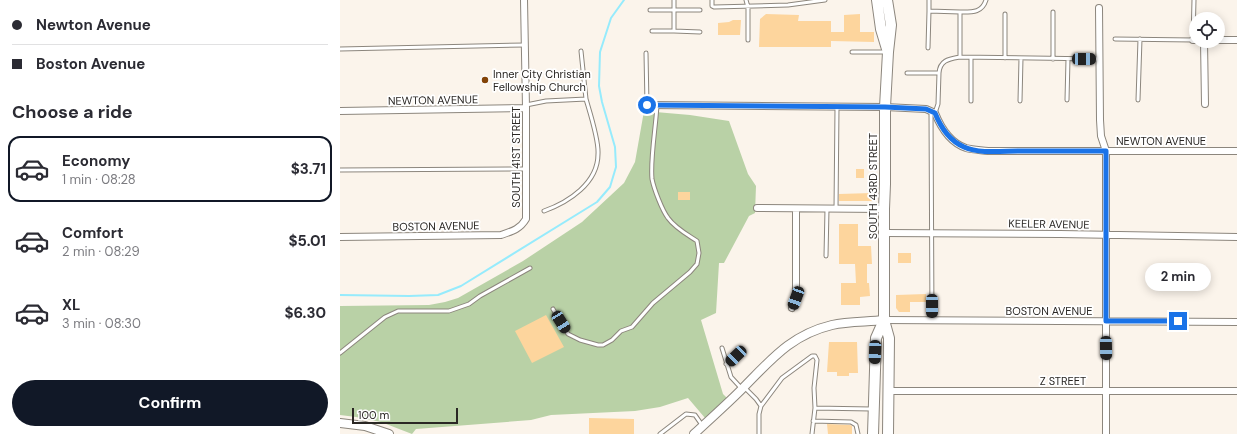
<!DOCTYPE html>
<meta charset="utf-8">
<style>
body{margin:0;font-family:"DM Sans",sans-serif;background:#f2f2f3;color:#2b2b33;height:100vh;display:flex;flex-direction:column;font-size:15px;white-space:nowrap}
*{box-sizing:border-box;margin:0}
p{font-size:13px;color:#7c7c81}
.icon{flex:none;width:22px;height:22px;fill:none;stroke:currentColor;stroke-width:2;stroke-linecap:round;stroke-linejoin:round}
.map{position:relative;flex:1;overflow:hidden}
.sheet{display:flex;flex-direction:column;background:#fff;width:340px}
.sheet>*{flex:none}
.banner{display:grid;align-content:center;height:88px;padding:0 12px;background:#fff}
.buttons{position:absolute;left:849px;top:12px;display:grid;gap:8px}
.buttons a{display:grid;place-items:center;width:36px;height:36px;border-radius:50%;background:#fff;box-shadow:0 2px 10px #0003;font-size:20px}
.scale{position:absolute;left:12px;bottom:10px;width:106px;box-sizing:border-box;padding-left:4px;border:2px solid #2a2724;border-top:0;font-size:11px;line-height:14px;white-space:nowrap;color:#2a2724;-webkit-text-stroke:3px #fff;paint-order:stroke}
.end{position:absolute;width:18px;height:18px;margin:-9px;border:5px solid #1a73e8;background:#fff;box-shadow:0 0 0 2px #fff}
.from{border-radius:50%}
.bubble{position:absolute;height:28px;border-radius:14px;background:#fff;box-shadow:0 2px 10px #0003;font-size:13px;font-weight:700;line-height:28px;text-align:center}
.car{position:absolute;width:12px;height:24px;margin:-12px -6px;border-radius:5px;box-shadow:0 0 3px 1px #0007;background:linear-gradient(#222 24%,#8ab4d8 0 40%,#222 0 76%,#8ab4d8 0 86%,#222 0)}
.banner b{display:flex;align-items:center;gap:14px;height:38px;font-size:15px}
.banner b+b{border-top:1px solid #e1e1e2}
.banner i{width:10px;height:10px;background:#2b2b33}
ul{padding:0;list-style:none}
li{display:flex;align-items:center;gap:12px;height:66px;margin:0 8px 6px;padding:0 4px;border:2px solid transparent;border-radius:12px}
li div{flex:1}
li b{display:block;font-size:15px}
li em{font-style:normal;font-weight:700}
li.on{border-color:#111827}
li>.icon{width:36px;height:36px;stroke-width:1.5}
h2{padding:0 12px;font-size:18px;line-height:48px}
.cta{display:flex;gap:8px;margin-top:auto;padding:8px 12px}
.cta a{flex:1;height:46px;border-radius:24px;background:#111827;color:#fff;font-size:16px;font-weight:700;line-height:46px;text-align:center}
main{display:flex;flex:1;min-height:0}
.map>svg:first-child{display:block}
.green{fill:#b9d1a6}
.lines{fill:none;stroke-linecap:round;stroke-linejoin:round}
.stream{stroke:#96ebfc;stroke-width:2}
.building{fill:#fdd59d}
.service-casing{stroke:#8c867d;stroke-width:5}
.minor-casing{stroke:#8c867d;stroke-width:8}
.tertiary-casing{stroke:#8c867d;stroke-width:10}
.primary-casing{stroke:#8c867d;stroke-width:12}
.service{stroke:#fff;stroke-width:3}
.minor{stroke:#fff;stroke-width:6}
.tertiary{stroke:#fff;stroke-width:8}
.primary{stroke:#fff;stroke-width:10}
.route{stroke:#1a73e8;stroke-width:5}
.poi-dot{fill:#834307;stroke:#fff;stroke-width:1.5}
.labels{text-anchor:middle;stroke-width:3.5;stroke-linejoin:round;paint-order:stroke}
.poi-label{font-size:11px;fill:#2a2724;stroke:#fff;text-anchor:start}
.street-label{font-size:11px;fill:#2a2724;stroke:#fff}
</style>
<main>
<section class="sheet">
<div class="banner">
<b><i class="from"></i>Newton Avenue</b>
<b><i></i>Boston Avenue</b>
</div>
<h2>Choose a ride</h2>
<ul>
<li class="on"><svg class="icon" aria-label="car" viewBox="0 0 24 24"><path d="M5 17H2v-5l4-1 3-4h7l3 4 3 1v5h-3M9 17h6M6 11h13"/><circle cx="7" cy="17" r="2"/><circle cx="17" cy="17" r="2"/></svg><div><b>Economy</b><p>1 min · 08:28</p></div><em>$3.71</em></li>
<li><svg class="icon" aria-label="car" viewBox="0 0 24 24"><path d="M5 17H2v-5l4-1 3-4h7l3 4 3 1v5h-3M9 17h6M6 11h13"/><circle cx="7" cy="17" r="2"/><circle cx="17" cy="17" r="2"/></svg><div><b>Comfort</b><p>2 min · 08:29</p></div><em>$5.01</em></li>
<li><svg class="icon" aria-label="car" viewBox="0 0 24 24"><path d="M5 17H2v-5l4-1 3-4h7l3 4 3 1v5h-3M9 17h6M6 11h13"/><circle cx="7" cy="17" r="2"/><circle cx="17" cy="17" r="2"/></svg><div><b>XL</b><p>3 min · 08:30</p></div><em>$6.30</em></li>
</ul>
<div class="cta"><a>Confirm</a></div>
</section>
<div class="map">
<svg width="897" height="434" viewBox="0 0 897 434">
<rect width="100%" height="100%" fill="#fbf4eb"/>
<path class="green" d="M304,111L350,115L389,121L408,174L416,186L415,213L409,216L384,263H379L376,313L361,320L383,394L387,398L365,418L348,398L320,407L295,411L211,415L191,420L76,429L72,434L41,422L16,417L0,415V306L89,305L105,302L118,298L183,261L242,222L284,183L295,162Z"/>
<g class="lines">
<path class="stream" d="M0,295L69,296L98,295L121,286L257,202L270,187L276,167L275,147L262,102L259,86L260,52L271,18L284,0"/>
</g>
<path class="building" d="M426,14L459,15L458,21H491V32H504V15L520,14V32H534V42L491,41V47H419L420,19Z
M393,20H401L400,35H378V23L389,22Z
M516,169H524V178H516Z
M338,192H350V200H338Z
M532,193V201H499V194Z
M499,224H518V246H531L532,264H527V283H529L530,296L520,297V305H501V283H516L515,264H499Z
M558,253H571V263H558Z
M586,294V302H570V312H559L556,308V295Z
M206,315L224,347L192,363L175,331Z
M489,342H517L518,373H509V376H497V372H487Z
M249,418L294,419V434H249Z
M487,424L510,425L512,426V434H488Z"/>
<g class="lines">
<defs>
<path id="service" d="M372,0V6L374,7L448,5L485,0
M406,0L408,7V40
M310,10H360
M589,11V0
M620,12C632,12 642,13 646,0
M713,12V59
M312,31H334V0
M334,31L360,32
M775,39L853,40L854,0
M588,48L589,11L620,12V57C609,59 600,60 599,73
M0,49L185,45
M512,52H546
M306,53L307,105
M620,57L759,59
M631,58V101
M665,58V14
M567,73H599L598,104L595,113
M727,100L728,59
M798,100L800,39
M680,101L681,58
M186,105L206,101L246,99L241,51
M591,111L592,321
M0,170L186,169
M496,209L497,108
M204,211C229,202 258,183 258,154C259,140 250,113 246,99
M486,256L487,209
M213,309L228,334L240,340L258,345H263L272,340L281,331L292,327L313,303L350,272L357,264L359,253L357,241C348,235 335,228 328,218C322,210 314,189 312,179C310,159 316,126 317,105
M382,348L391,377L402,389
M0,353L45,317L58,311H109L129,304L140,296L190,268
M386,364L390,362L402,351
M405,388L416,399L421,406L419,414V434
M421,406L442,378L472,356H475L477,360L474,388L475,408L531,409
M473,421L511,422L516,425L518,434
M320,434L346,414L355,415L362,425
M472,434L475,408"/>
<path id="minor" d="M759,8L760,120L761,136L766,151V434
M853,40H856
M878,40H897
M864,41L865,104
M307,105L545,107L586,109L595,113C601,128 611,143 626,148C633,150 641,150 648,151H897
M0,111L186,108
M417,208L544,209
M545,233L720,234L897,237
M0,237L161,235C173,231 180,229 186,219V108L184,0
M452,308L456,298V209
M544,320L897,322
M548,391H897"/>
<path id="tertiary" d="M0,423L25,426L49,434
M354,434C370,419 386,405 401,390C430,361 450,335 492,325C508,321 528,322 544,320"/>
<path id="primary" d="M537,0L541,29L547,49
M547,0L551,25L548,52L545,107V184L544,209V320L549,338L548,434
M533,434L536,338L544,320"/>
</defs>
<use href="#service" class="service-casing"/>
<use href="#minor" class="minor-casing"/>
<use href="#tertiary" class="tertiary-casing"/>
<use href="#primary" class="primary-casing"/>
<use href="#service" class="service"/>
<use href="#minor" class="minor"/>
<use href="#tertiary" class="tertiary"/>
<use href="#primary" class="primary"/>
</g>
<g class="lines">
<path class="route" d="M307,105L545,107L586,109L595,113C601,128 610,141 624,147C639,154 663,151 679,151C708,151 737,151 766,151V321H838"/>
</g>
<circle class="poi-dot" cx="145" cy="80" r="4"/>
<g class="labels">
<g class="poi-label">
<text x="153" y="78">Inner City Christian<tspan x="153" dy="13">Fellowship Church</tspan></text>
</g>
<g class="street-label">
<text transform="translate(93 100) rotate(-1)" y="4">NEWTON AVENUE</text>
<text x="821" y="145">NEWTON AVENUE</text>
<text transform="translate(176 157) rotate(-90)" y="4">SOUTH 41ST STREET</text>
<text transform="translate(533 186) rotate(-90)" y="4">SOUTH 43RD STREET</text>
<text transform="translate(709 224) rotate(1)" y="4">KEELER AVENUE</text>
<text transform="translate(96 226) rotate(-1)" y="4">BOSTON AVENUE</text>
<text x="709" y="315">BOSTON AVENUE</text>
<text x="723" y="385">Z STREET</text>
</g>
</g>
</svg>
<div class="buttons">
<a><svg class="icon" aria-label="locate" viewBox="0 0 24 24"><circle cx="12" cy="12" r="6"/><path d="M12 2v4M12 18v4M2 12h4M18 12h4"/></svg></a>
</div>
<div class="scale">100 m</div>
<i class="end from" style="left:307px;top:105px"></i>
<i class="end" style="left:838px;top:321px"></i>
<div class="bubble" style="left:805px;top:263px;width:66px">2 min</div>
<i class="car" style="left:744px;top:59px;rotate:90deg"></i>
<i class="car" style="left:456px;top:298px;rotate:200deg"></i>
<i class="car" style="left:592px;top:306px;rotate:180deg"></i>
<i class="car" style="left:221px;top:322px;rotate:148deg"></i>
<i class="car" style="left:766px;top:348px;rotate:179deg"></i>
<i class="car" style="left:535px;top:352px;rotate:182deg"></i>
<i class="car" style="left:396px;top:356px;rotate:226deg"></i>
</div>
</main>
